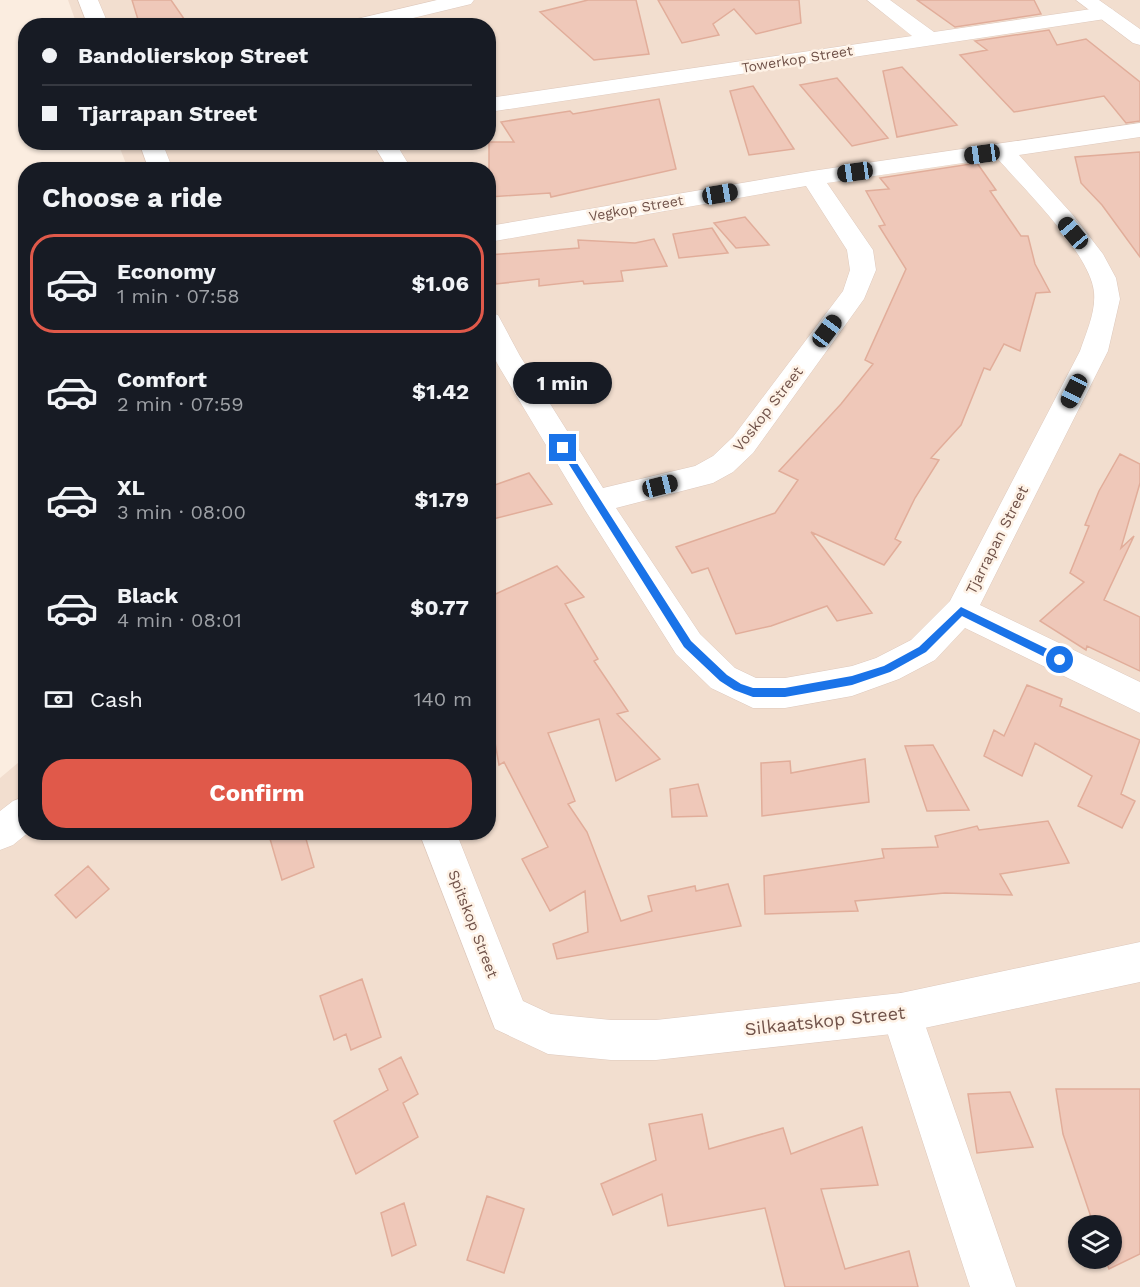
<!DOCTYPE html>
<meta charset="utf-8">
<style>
body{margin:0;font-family:"Work Sans",sans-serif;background:#242831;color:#f1f3f6;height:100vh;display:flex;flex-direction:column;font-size:22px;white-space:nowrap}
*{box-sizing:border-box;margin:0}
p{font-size:20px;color:#9ea1a6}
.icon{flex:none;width:33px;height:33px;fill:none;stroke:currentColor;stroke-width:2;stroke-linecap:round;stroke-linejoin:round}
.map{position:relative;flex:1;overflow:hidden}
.drawer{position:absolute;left:18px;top:162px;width:478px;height:678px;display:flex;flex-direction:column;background:#171b24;border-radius:24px;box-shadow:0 2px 4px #0004}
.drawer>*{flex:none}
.top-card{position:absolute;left:18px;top:18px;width:478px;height:132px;border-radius:24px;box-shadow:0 2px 4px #0004;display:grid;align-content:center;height:132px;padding:0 24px;background:#171b24}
.tools{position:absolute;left:1068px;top:1215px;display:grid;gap:12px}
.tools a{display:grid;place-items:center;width:54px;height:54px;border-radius:50%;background:#171b24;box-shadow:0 2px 4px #0004;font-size:30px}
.end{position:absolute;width:27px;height:27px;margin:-14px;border:8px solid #1a73e8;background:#fff;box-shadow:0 0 0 3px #fff}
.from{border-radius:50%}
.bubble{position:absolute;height:42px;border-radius:21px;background:#171b24;box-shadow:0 2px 4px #0004;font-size:20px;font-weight:700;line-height:42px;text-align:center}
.car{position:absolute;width:18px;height:36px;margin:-18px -9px;border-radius:8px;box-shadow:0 0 4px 2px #0007;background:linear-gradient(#222 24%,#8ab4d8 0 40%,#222 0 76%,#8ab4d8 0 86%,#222 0)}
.top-card b{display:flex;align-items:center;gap:21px;height:57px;font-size:22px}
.top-card b+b{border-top:2px solid #363941}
.top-card i{width:15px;height:15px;background:#f1f3f6}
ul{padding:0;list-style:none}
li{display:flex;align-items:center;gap:18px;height:99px;margin:0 12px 9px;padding:0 12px;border:3px solid transparent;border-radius:24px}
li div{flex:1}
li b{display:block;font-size:22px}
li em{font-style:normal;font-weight:700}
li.on{border-color:#e0594a}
li>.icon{width:54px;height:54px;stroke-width:1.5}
h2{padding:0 24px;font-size:27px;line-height:72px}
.pay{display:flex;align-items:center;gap:15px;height:66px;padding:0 24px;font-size:22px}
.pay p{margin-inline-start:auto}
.cta{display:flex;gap:12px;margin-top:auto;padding:12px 24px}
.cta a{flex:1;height:69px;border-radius:24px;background:#e0594a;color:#fff;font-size:24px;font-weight:700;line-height:69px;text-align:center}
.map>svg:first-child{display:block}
.residential{fill:#f2decf;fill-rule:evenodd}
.building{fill:#efc8b9;stroke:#e1ad9a;stroke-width:1.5}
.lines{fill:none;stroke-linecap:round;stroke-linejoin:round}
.minor-casing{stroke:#dec9bd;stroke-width:1}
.tertiary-casing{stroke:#dec9bd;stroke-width:1}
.minor{fill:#fff;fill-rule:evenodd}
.tertiary{fill:#fff;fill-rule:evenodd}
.route{fill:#1a73e8}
.labels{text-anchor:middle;stroke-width:5;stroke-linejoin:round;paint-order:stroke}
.far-street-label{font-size:14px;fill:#705249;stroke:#fef2e6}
.street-label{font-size:15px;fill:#705249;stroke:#fef2e6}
.near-street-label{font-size:18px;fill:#705249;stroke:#fef2e6}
</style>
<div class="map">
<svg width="1140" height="1287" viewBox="0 0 1140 1287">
<rect width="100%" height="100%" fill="#fbede0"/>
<path class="residential" d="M68,0H1140V1287H0V778L25,757L26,832H489V170L128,169L118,143L489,142V26L77,25ZM1078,1226H1112V1258H1078Z"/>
<path class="building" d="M132,0H171L189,26H140Z
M588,0H636L649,54L594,60L540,12Z
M658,0H799L801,23L756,34L734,9L713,24L719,35L682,43Z
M917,0H1034L1041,14L955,27Z
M1049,30L1057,45L1086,39L1140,82V121L1126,123L1104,96L1014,112L960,55L987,50L975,41Z
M902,67L957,125L897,137L883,71Z
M837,78L888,138L852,146L800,85Z
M753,86L794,149L749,155L730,91Z
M659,99L676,169L551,197L550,193L489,197V142H514L501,122L570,111L573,114Z
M1140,152V257L1102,205L1081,183L1075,157Z
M977,163L996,190L990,191L1021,236H1028L1035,264L1050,292L1036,293L1020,351L1004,344L990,370L984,368L961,425L931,458L939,460L915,498L895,539L901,542L884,565L811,532L872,613L837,621L827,606L771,626L736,634L708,568L692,573L676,547L775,513L798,480L779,471L841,404L873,364L865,360L906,269L879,226L885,225L866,191L889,189L880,178Z
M745,217L769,245L736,248L714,223Z
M712,228L728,253L679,258L673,234Z
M654,239L667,266L621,271L623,281L584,284L583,281L539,286V279L496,284L489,255L579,248L578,240L635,243Z
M1120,454L1140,464V483L1121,548L1134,536L1104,600L1140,617V671L1087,646L1086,650L1040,621L1084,582L1070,573L1089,526L1085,525L1099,491Z
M529,473L552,504L489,520V487Z
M557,566L584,597L565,604L598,659L594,661L628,711L617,714L660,759L616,781L599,719L548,733L575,801L568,804L587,832L621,921L652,911L648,896L695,886L696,891L728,884L741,926L557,959L553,944L588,932L585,891L550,911L522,859L548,847L504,762L499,765L489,709V597Z
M1027,685L1062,699L1060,706L1140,740L1121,794L1135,801L1122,828L1078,806L1092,776L1035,743L1022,776L984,756L994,730L1004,736Z
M933,745L969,810L927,811L905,746Z
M865,759L869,802L762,816L761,763L790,761L791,773Z
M698,784L707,816L672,817L670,789Z
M1048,821L1069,863L1000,874L1012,895L945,893L855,901L858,911L765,914L764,876L884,858L882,849L938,847L935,836L977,826L979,830Z
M268,832H304L314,867L282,880Z
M88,866L109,889L76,918L55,895Z
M362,979L381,1037L351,1050L346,1034L334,1040L320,996Z
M401,1057L418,1094L403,1103L418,1137L356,1174L334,1121L388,1090L379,1069Z
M1056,1089H1140V1254L1109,1269L1105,1258H1112V1226H1094L1063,1134Z
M1010,1092L1033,1147L977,1153L968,1094Z
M702,1114L709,1149L783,1128L791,1154L862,1127L878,1185L821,1189L845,1269L909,1251L918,1287H785L765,1208L668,1226L662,1194L613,1215L601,1184L656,1160L649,1124Z
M487,1196L524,1209L504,1273L467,1260Z
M404,1203L416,1245L392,1256L381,1213Z"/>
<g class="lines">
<defs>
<path id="minor" d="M437,0H474L471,4L380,26H341L344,22Z
M867,0H890L934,32L1105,7L1112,9L1115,13L1112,17L1105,19L489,112V98L912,36Z
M1140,123V137L1019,155L1072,214L1103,254L1116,278L1120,299L1108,351L980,605L1140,682V713L965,628L935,660L899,679L852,696L785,708H753L711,688L676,654L585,510L498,365L489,347V312L498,315L520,356L603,488L695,466L713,456L733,437L843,291L850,270L847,250L806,186L489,242V226L812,171ZM997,158C1023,188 1090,253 1094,292C1096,312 1086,333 1080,351L950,601L911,640L876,658L852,666L785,678H756L735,668L700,634L616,508L713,483L733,472L753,453L864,299L876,270L873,250L827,183Z
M372,142H395L412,170H389Z
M26,796V832H29L13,845L0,850V811L13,801Z
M901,993L915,999L921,1013L1016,1287H970L881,1013L887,999Z"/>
<path id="tertiary" d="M78,0H98L109,26H88Z
M1076,0H1099L1140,29V45L1133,43Z
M139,142H162L173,170H149Z
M419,832H456L523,1001L551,1014L611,1020H656L901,993L1140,942V982L901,1033L656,1060H611L548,1054L495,1029Z"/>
</defs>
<use href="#minor" class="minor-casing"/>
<use href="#tertiary" class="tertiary-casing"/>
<use href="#minor" class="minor"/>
<use href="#tertiary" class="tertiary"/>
</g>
<path class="route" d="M563,445L566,446L691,641L727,675L741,684L753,688H785L852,676L884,666L919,647L961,607L1064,657L1065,660L1064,663H1057L962,616L926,652L890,672L852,685L785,697H753L734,690L720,681L684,647L560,450V446Z"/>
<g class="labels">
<g class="far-street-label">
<text transform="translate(797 59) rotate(-9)" y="5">Towerkop Street</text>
<text transform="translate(636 208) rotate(-10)" y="5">Vegkop Street</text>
</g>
<g class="street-label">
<text transform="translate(768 409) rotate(-52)" y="5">Voskop Street</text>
<text transform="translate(997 540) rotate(-63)" y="5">Tjarrapan Street</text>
<text transform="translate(473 924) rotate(69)" y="5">Spitskop Street</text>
</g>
<g class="near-street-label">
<text transform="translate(825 1021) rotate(-6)" y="6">Silkaatskop Street</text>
</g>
</g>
</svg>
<div class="tools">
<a><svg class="icon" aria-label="layers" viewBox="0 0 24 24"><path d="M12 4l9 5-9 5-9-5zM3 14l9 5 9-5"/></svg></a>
</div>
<i class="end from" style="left:1060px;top:660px"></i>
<i class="end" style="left:563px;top:448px"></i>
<div class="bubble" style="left:513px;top:362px;width:99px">1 min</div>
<i class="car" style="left:982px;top:154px;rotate:262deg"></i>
<i class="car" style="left:855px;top:172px;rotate:262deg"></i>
<i class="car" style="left:720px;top:194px;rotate:80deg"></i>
<i class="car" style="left:1073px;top:233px;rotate:320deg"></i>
<i class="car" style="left:827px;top:331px;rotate:37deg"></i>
<i class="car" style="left:1074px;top:391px;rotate:207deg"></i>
<i class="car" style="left:660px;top:486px;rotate:76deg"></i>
<div class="top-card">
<b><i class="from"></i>Bandolierskop Street</b>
<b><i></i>Tjarrapan Street</b>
</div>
<section class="drawer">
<h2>Choose a ride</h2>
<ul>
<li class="on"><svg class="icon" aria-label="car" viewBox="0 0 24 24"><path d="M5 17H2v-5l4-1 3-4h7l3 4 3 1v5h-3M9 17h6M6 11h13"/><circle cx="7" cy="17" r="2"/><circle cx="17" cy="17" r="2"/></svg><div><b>Economy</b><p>1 min · 07:58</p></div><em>$1.06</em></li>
<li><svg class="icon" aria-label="car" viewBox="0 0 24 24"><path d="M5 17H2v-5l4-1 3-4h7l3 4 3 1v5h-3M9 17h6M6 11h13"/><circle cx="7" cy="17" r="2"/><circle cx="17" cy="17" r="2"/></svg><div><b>Comfort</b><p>2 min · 07:59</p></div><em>$1.42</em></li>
<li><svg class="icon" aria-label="car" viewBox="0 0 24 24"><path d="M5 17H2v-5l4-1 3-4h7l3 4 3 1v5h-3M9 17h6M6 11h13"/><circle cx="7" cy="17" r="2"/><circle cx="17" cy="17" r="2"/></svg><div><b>XL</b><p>3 min · 08:00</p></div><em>$1.79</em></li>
<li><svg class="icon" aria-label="car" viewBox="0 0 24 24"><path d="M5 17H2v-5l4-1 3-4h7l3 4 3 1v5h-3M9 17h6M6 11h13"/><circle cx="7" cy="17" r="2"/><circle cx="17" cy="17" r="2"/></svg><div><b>Black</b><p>4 min · 08:01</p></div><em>$0.77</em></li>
</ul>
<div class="pay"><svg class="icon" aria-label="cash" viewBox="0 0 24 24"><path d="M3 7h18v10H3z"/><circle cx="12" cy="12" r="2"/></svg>Cash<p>140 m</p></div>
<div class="cta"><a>Confirm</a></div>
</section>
</div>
